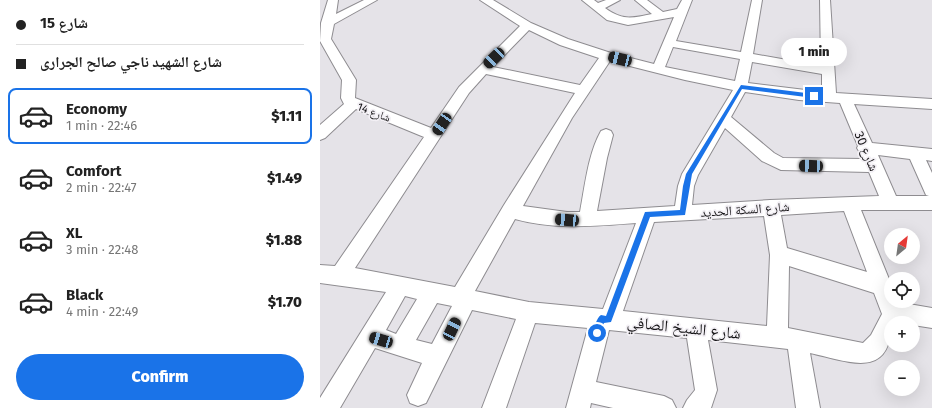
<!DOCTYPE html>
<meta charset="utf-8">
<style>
body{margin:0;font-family:"Fira Sans","Noto Naskh Arabic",sans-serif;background:#f6f6f6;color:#222;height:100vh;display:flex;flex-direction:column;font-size:15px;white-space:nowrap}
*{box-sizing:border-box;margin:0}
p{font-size:13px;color:#767676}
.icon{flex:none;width:22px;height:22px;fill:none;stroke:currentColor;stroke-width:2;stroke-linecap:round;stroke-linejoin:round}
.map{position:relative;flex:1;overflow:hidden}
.side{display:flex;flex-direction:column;background:#fff;width:320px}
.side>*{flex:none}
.hud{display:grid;align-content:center;height:88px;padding:0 16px;background:#fff}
.needle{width:26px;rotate:29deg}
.buttons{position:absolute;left:564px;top:228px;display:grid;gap:8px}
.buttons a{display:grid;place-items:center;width:36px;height:36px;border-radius:50%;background:#fff;box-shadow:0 4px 16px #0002;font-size:20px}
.end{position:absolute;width:18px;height:18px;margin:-9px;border:5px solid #1a73e8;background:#fff;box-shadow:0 0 0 2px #fff}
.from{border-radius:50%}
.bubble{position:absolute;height:28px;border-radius:14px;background:#fff;box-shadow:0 4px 16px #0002;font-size:13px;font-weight:800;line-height:28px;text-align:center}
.car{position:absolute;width:12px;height:24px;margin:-12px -6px;border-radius:5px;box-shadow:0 0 3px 1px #0007;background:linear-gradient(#222 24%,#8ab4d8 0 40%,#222 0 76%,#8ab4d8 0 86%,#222 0)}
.hud b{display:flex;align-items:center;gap:14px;height:38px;font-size:15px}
.hud b+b{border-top:1px solid #e0e0e0}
.hud i{width:10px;height:10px;background:#222}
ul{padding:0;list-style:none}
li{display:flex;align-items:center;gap:12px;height:56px;margin:0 8px 6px;padding:0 8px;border:2px solid transparent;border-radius:8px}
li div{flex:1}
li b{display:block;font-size:15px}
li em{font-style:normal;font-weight:800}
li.active{border-color:#1a73e8}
li>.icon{width:36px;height:36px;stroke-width:1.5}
.primary-button{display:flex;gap:8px;margin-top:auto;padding:8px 16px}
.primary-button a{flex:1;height:46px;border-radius:24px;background:#1a73e8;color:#fff;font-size:16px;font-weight:800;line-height:46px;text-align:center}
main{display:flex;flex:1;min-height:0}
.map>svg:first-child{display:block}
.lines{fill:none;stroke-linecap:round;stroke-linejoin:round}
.minor-casing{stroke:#8e8c90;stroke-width:2}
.minor{fill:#fff;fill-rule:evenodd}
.route{fill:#1a73e8}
.labels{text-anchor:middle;stroke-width:3.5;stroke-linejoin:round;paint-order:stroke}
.far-street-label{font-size:11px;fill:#161517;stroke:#f3f0f5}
.street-label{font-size:13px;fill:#161517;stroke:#f3f0f5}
.near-street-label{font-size:16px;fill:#161517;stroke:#f3f0f5}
</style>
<main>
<section class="side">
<div class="hud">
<b><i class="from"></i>شارع 15</b>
<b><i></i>شارع الشهيد ناجي صالح الجرارى</b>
</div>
<ul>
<li class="active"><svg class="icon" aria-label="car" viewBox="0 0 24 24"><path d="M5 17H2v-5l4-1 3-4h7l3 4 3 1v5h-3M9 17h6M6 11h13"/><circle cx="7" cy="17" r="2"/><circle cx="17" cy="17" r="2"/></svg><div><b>Economy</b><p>1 min · 22:46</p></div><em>$1.11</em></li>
<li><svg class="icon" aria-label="car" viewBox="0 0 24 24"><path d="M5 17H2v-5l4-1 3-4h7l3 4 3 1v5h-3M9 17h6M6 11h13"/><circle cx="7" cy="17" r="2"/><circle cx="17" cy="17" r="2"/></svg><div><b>Comfort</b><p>2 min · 22:47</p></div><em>$1.49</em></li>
<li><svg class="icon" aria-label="car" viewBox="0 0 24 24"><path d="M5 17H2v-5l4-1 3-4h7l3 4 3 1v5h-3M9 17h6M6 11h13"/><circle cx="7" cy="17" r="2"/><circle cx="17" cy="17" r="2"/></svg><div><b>XL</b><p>3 min · 22:48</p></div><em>$1.88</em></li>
<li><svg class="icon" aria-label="car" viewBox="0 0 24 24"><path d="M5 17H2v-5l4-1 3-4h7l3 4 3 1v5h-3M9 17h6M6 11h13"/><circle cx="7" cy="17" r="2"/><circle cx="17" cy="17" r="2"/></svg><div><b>Black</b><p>4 min · 22:49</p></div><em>$1.70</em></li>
</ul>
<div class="primary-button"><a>Confirm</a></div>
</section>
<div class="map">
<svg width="612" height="408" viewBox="0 0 612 408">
<rect width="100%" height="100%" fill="#e5e3e8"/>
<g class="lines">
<defs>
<path id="minor" d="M8,0H18L16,14L44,0H57L14,24L11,39L36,80L35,98L111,128L139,87L200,26L160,0H173L211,23L248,39L291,53L334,64L354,17L308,25L287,20L262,0H274L278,3L286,0H300L285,8C303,21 312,18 332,14L315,0H327L343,12L357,9L362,0H372L356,41L421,52L432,0H442L433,54L501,66L500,0H510L516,93L612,99V109L534,104L552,143L612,149V161L606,160L612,173V210H541L571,284V301H577L579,304L583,303L612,308V328L593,325V323H571C571,381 527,361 490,353L500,408H476L468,349L388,340L397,390L391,408H363L367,400L375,390L367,338L289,330L276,382L344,396L352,400L356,408H293L271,403L270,408H246L268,328L215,323L186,408H162L196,319L152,310L106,403L98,406L90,403L87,395L102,363L55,348L20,408H0V398L66,292L0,283V265L15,266L104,137L36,109L5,138L0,140V125L24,104L21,98L22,80L0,41L1,23ZM209,30L240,45L279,58L260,85L173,67ZM353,47L420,59L415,81L345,67ZM290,61L365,80L413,90L362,174L358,186L355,206L277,211L287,158L293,135L291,131L286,129L281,131C268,154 265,186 260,212H247L203,206L252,118ZM432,62L502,74V92L428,83ZM166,74L255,93L184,205L135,287L35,268L149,93ZM425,92L479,100L520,103L538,146L537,148L544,159L463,158L454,153L411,117ZM405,128L442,161L461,170L549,172L559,196L450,200L372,205L374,186L378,175ZM558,155L590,159L606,195L609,196H576ZM524,211L547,272L467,248L461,215ZM444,216L450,255L447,326L303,311L334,222ZM195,219C235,230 275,226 316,223L283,309L209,302L155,291ZM469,266L554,293L562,314L551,335L543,343L468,328ZM85,296L97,299L76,334L66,330ZM117,303L132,306L112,344L96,340Z"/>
</defs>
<use href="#minor" class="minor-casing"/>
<use href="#minor" class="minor"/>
</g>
<path class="route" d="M421,85L494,94L497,96L494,98L422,89L372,174L365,215L330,217L291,322L284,323L280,336H274C273,331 276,318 281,315L286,316L325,212L360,210L363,186L366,174Z"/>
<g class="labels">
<g class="far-street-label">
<text transform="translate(54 112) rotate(21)" y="4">شارع 14</text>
</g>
<g class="street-label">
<text transform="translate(547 151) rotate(67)" y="5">شارع 30</text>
<text transform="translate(425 209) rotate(-4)" y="5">شارع السكة الحديد</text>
</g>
<g class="near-street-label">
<text transform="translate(364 327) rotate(6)" y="6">شارع الشيخ الصافي</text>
</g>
</g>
</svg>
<div class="buttons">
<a><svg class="needle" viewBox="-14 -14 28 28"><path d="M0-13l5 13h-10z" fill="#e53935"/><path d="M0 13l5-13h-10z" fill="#767676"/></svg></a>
<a><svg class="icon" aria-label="locate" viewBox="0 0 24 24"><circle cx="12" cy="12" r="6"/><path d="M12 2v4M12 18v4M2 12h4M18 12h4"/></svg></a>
<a>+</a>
<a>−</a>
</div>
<i class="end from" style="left:277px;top:333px"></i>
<i class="end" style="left:494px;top:96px"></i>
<div class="bubble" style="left:461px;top:38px;width:66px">1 min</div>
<i class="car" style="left:174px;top:58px;rotate:226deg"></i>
<i class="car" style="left:300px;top:59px;rotate:284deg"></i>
<i class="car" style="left:122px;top:124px;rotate:214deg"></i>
<i class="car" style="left:491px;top:166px;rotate:272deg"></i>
<i class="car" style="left:247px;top:220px;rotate:274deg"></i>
<i class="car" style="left:132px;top:329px;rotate:26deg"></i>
<i class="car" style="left:61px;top:340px;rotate:287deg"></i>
</div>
</main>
